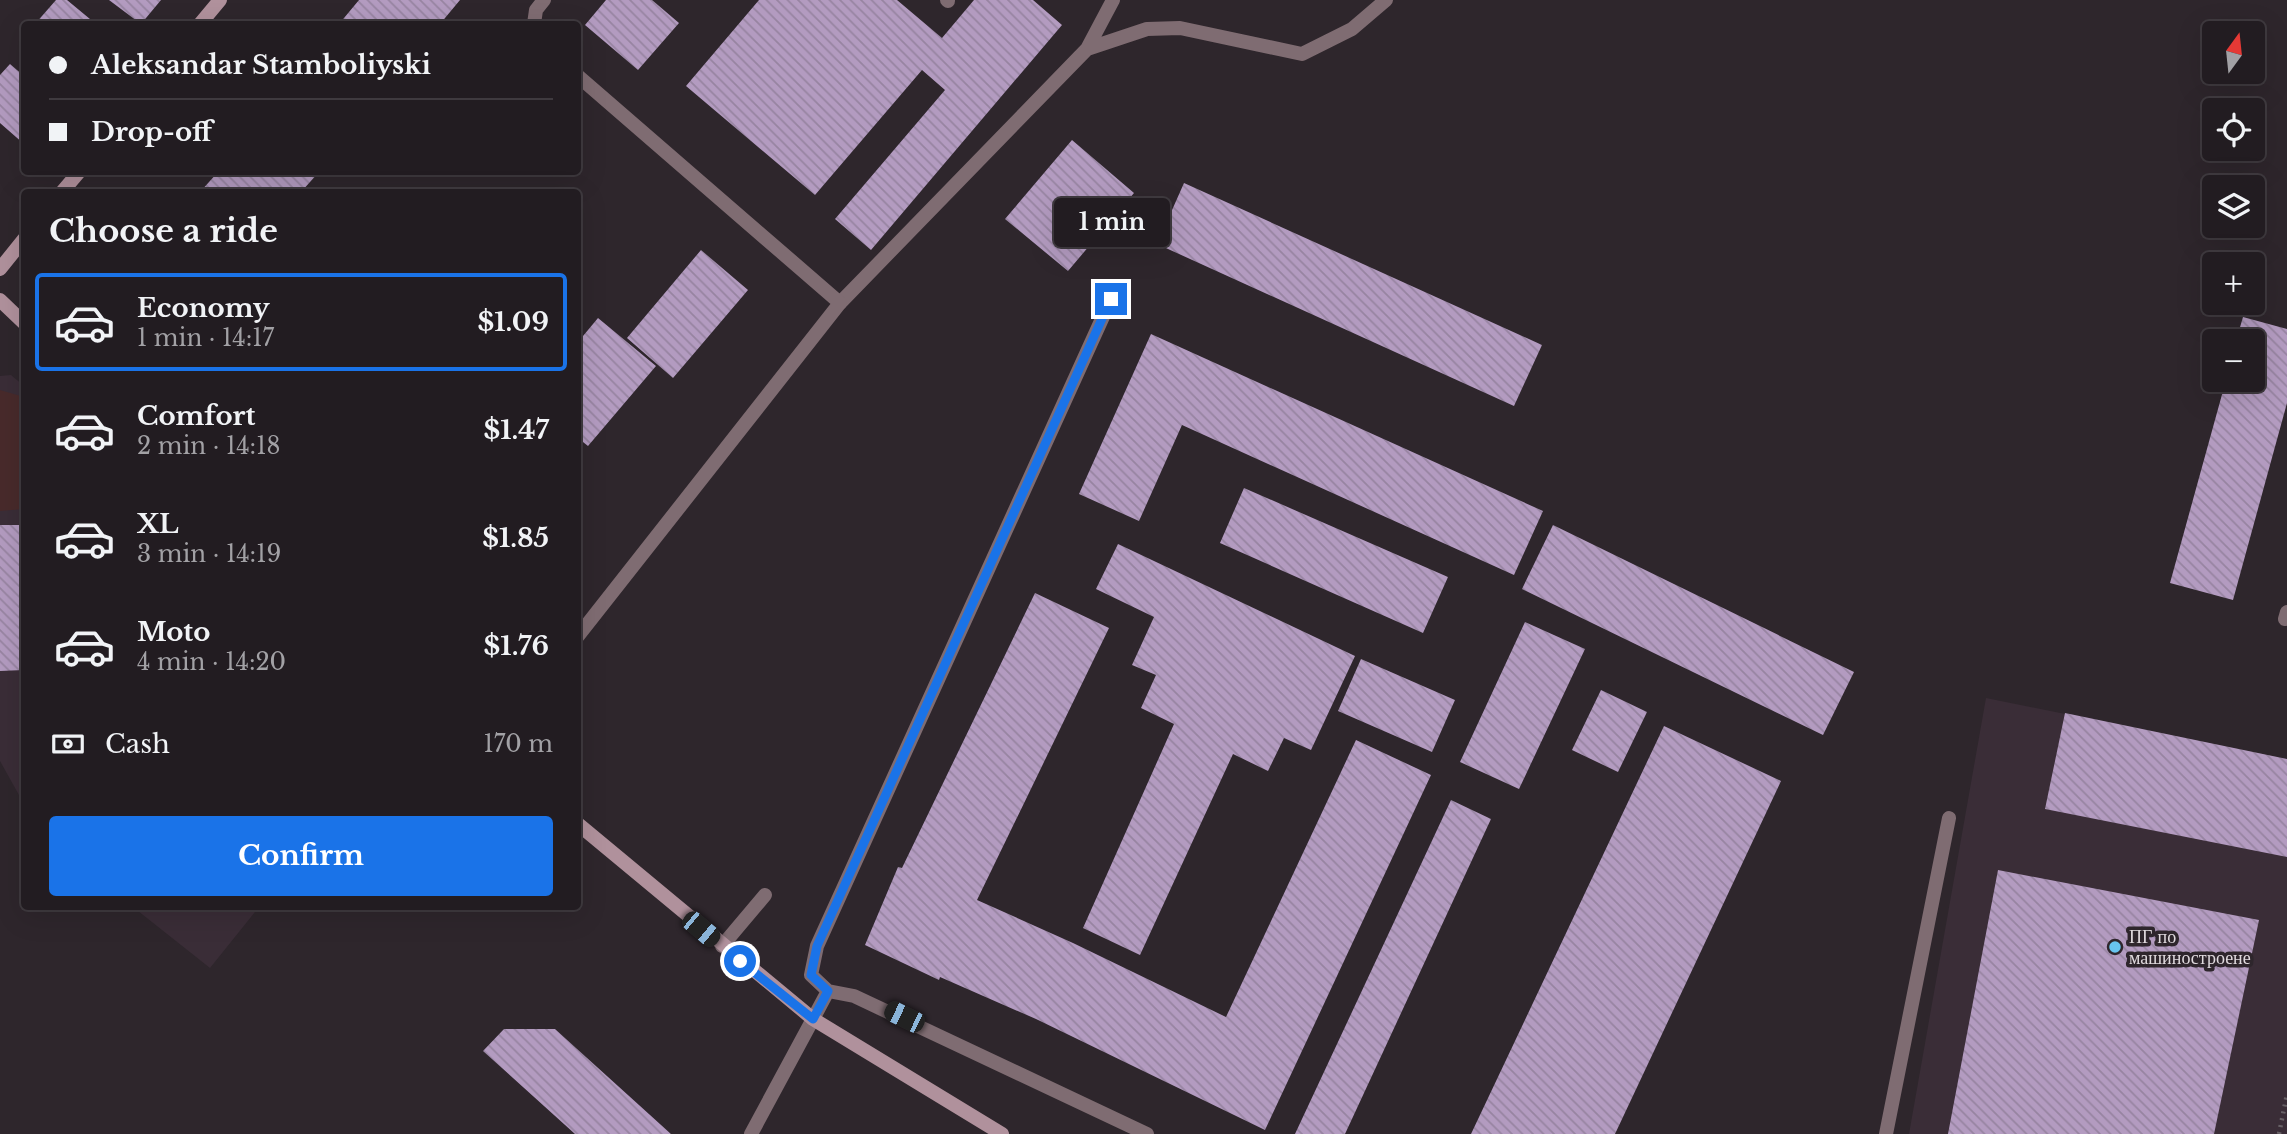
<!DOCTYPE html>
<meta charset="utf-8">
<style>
body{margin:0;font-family:"Libre Baskerville",serif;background:#2a252a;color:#f1f3f6;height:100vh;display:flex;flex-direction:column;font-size:26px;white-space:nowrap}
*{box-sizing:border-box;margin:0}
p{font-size:23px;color:#a2a1a5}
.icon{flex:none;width:38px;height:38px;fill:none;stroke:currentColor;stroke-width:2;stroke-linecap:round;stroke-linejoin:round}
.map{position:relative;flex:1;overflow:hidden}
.sheet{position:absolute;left:21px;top:189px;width:560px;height:721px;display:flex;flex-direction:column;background:#221c21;border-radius:7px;box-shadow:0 7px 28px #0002,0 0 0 2px #3f3a3f}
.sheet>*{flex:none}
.banner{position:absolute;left:21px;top:21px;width:560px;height:154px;border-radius:7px;box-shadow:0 7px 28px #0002,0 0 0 2px #3f3a3f;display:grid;align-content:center;height:154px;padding:0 28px;background:#221c21}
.needle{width:46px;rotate:15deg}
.controls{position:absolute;left:2202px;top:21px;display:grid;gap:14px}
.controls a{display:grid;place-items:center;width:63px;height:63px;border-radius:7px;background:#221c21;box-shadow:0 7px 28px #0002,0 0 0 2px #3f3a3f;font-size:35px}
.end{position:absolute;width:32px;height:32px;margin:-16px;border:9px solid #1a73e8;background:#fff;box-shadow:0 0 0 4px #fff}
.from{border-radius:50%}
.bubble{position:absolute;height:49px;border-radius:7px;background:#221c21;box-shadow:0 7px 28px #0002,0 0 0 2px #3f3a3f;font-size:23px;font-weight:700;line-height:49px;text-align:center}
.car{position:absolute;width:21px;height:42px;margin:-21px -10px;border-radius:9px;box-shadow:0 0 5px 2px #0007;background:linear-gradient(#222 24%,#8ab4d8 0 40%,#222 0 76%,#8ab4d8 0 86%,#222 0)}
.banner b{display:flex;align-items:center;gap:24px;height:66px;font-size:26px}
.banner b+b{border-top:2px solid #3f3a3f}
.banner i{width:18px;height:18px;background:#f1f3f6}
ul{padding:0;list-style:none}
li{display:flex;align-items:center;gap:21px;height:98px;margin:0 14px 10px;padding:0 14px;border:4px solid transparent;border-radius:7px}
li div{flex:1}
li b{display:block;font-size:26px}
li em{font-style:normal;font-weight:700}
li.selected{border-color:#1a73e8}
li>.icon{width:63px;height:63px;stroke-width:1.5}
h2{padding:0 28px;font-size:32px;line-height:84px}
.pay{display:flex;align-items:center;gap:18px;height:77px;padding:0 28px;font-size:26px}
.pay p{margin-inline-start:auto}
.primary-button{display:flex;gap:14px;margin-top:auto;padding:14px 28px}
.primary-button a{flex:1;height:80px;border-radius:7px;background:#1a73e8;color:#fff;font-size:28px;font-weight:700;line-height:80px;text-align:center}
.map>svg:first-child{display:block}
.built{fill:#3a2d37}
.grass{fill:#482a2b}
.building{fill:url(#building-back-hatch)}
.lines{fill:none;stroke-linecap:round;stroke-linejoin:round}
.path{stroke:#686166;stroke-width:4.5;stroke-dasharray:2 5;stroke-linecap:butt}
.lane{stroke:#7f6c72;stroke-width:14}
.street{stroke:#7f6c72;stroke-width:14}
.secondary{stroke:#b0919c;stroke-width:14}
.route{stroke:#1a73e8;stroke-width:9}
.poi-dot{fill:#67c4ef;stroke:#2e262c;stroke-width:2.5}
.labels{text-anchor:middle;stroke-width:7;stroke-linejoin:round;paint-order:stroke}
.poi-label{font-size:18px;fill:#e0dade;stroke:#2e262c;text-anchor:start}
</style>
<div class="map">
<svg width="2287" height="1134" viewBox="0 0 2287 1134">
<defs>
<pattern id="building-back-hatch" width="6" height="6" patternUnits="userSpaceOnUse" patternTransform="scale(1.75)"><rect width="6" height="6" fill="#b39bc0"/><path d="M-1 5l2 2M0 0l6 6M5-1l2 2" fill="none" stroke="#9784a1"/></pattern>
</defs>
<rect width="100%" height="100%" fill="#2e262c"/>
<path class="built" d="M11,375L24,386V804L0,761V376Z
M1986,698L2287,759V1134H1909Z
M133,907H259L210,968Z"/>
<path class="grass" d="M0,390L24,397V509L0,511Z"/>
<path class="building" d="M56,0H67L96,24H35Z
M109,0H161L141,24Z
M359,0H460L440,24H339Z
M606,0H652L679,23L638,70L585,25Z
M759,0H897L942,38L974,0H1033L1062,25L871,250L835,219L945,90L922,70L815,195L686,86Z
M10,64L24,76V144L0,123V75Z
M1072,140L1134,193L1068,271L1005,219Z
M218,172H319L301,192H200Z
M1184,183L1542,345L1514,406L1157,244Z
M701,250L748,290L673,378L627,338Z
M2243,317L2287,329V403L2233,600L2170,583L2226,380H2252V341H2236Z
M598,318L656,366L588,446L578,438V342Z
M1151,334L1543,511L1514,575L1182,425L1139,521L1079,494Z
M1244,488L1448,577L1423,633L1220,543Z
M0,525H24V670L0,671Z
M1553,525L1854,672L1823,735L1522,589Z
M1118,544L1355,656L1311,750L1284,738L1268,771L1233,754L1140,955L1083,928L1174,724L1141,708L1156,675L1132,665L1154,617L1096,589Z
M1035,593L1109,628L977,900L1073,943L1226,1017L1356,740L1431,775L1265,1130L1036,1019L940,977L939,980L865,945L898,867L902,868Z
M1525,622L1585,649L1519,789L1460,762Z
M1361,659L1455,700L1432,752L1338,711Z
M1601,690L1647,712L1618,772L1572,750Z
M2065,713L2287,759V857L2045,809Z
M1664,726L1781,781L1615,1134H1471Z
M1451,800L1491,819L1345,1134H1295Z
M1998,870L2259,920L2214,1134H1948Z
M504,1029H555L671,1134H575L483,1051Z"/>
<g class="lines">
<path class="path" d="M2279,1134L2287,1094"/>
<path class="lane" d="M947,0L948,1
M1087,49L1147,29L1180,28L1302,54L1352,29L1386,0
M840,303L1087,49L1113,0
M2285,619L2287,612
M722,946L765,895
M828,991L811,975L817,946L1111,299
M813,1019L828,991L854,996L1147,1134"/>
<path class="street" d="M534,24L536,10L544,0
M578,76L840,303L578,636
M751,1134L813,1019
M1886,1134L1949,818"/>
<path class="secondary" d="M200,24L220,0
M62,192L79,172
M0,269L24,239
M0,300L24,323
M578,824L813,1019L1002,1134"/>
</g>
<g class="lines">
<path class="route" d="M740,961L813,1019L828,991L811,975L817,946L1111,299"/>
</g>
<circle class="poi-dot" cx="2115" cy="947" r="7"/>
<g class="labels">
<g class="poi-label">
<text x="2129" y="943">ПГ по<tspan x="2129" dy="21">машиностроене</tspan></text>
</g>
</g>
</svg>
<div class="controls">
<a><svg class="needle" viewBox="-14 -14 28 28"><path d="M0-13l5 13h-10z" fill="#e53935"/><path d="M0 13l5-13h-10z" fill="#a2a1a5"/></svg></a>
<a><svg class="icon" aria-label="locate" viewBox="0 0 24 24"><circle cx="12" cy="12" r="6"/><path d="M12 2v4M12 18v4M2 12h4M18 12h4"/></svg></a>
<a><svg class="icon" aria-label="layers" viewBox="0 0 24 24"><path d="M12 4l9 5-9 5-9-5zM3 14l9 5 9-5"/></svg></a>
<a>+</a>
<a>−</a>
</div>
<i class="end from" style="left:740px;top:961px"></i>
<i class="end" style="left:1111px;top:299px"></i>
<div class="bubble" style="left:1054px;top:198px;width:116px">1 min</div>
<i class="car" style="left:701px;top:929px;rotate:130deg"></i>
<i class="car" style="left:904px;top:1017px;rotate:296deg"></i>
<div class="banner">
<b><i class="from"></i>Aleksandar Stamboliyski</b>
<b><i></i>Drop-off</b>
</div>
<section class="sheet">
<h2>Choose a ride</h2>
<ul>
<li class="selected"><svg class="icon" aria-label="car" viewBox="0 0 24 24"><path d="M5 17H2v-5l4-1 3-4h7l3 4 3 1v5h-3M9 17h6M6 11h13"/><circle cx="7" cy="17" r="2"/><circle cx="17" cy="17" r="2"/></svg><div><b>Economy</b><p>1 min · 14:17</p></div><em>$1.09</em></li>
<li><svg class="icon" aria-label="car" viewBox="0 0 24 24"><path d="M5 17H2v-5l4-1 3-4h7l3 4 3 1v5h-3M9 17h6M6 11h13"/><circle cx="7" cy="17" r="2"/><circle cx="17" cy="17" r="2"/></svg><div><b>Comfort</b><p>2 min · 14:18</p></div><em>$1.47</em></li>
<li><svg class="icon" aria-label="car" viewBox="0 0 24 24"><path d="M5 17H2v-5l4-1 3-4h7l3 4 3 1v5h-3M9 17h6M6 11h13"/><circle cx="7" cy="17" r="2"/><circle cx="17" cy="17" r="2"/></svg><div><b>XL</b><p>3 min · 14:19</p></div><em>$1.85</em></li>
<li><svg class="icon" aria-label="car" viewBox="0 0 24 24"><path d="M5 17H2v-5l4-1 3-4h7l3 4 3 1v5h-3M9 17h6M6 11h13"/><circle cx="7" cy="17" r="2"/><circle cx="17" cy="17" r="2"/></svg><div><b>Moto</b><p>4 min · 14:20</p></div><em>$1.76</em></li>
</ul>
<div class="pay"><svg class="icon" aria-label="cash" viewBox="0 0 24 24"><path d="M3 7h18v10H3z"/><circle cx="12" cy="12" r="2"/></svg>Cash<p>170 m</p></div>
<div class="primary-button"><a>Confirm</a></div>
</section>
</div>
